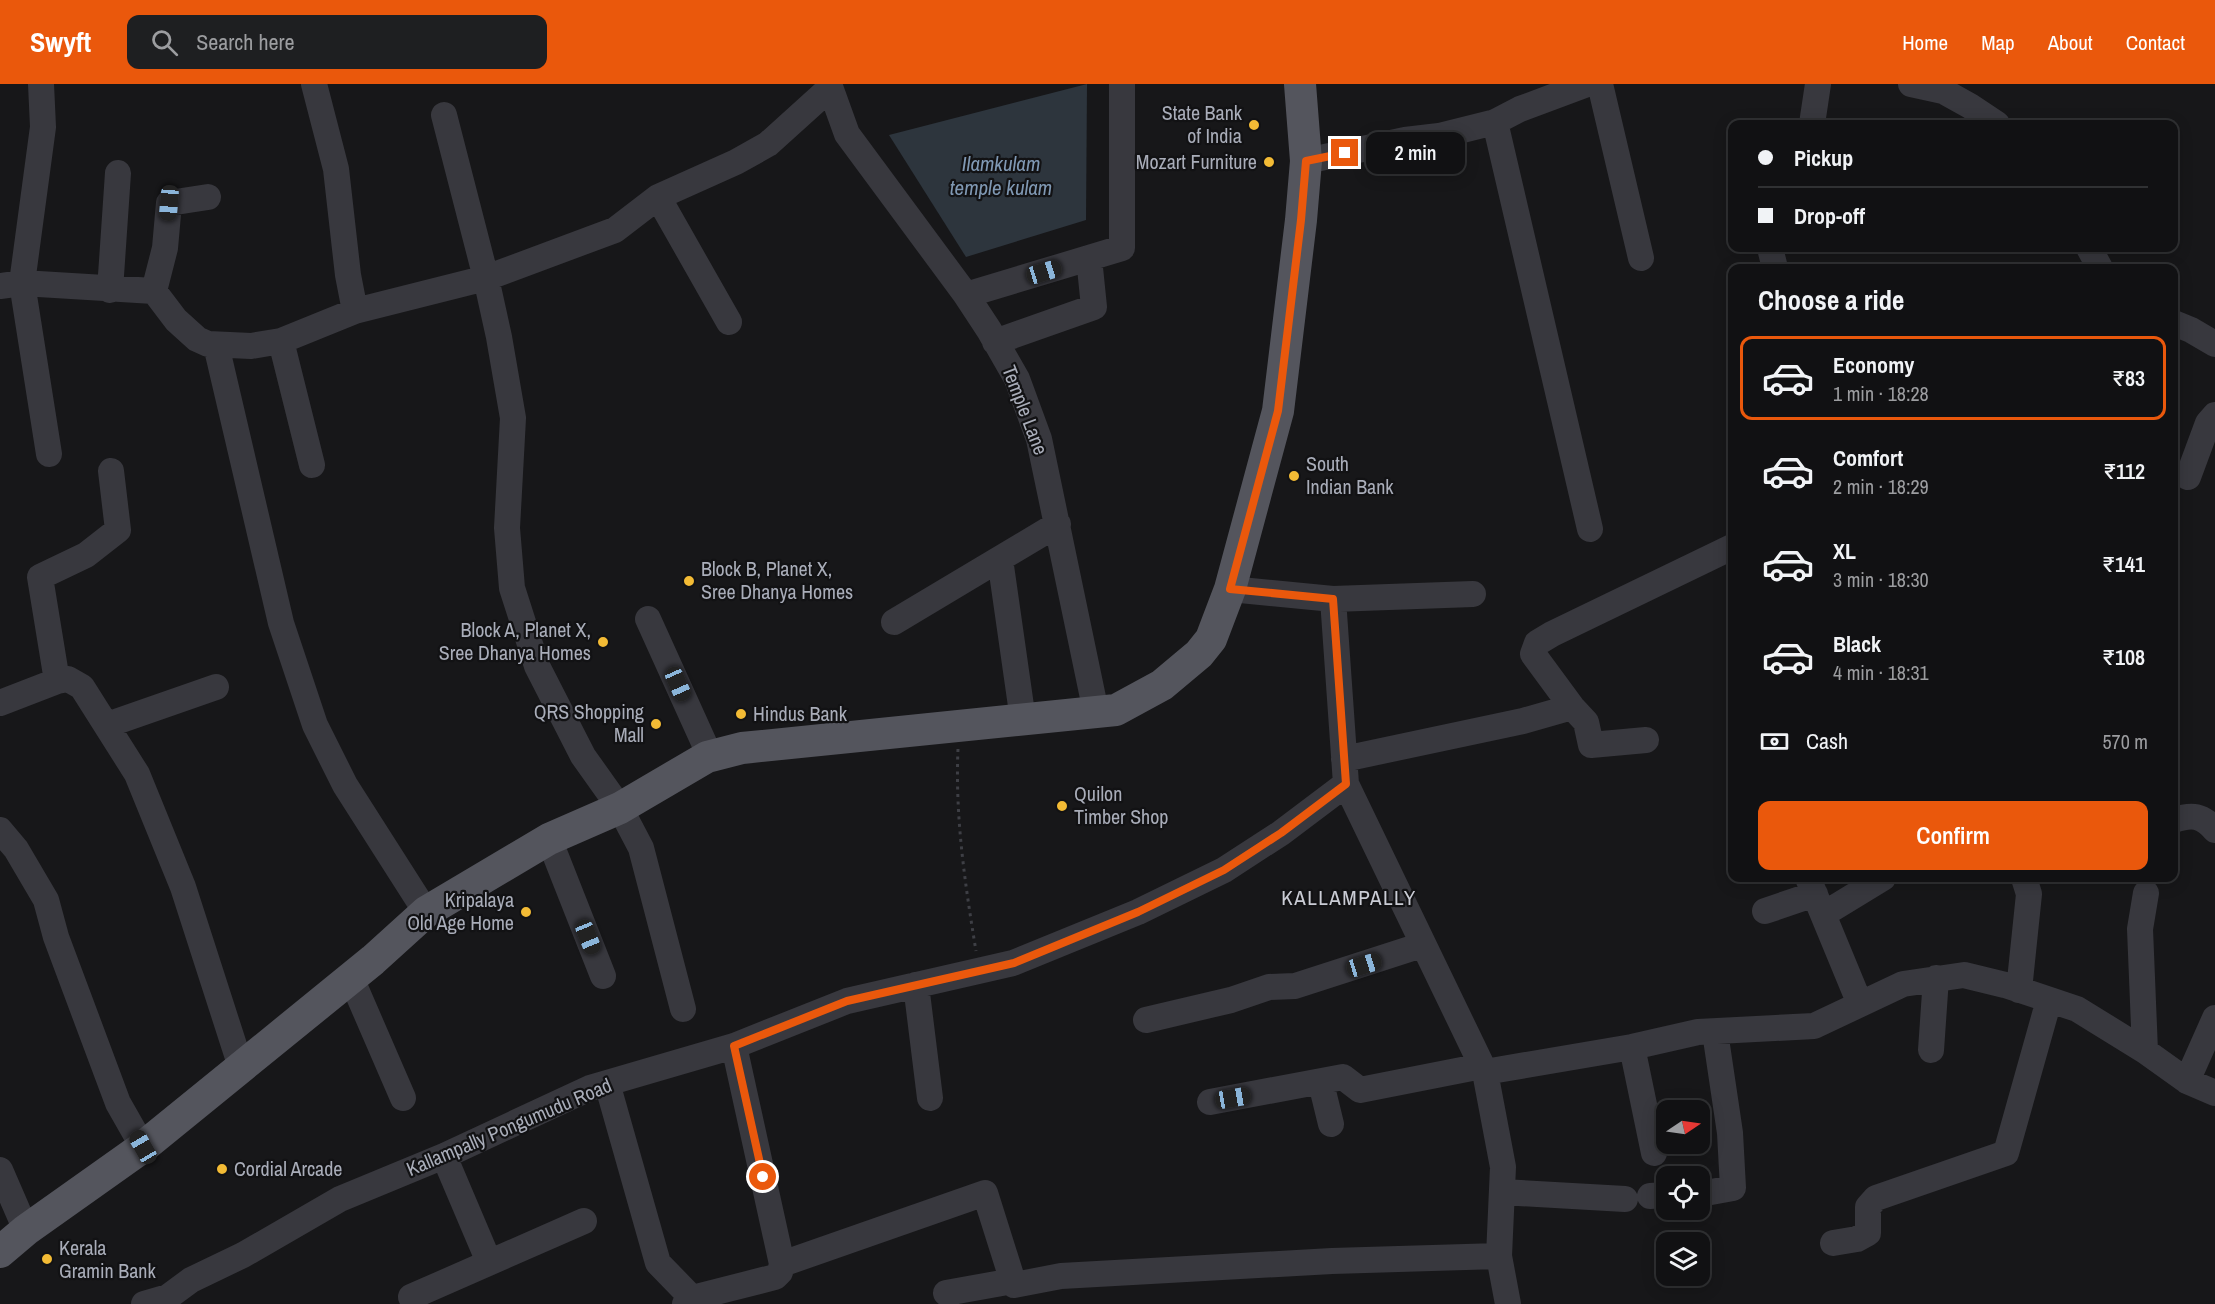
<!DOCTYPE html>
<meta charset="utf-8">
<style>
body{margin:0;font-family:"Archivo Narrow",sans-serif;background:#1e1f21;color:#f1f3f6;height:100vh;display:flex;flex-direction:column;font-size:22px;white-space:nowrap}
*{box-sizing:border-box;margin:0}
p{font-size:20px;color:#9c9da0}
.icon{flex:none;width:33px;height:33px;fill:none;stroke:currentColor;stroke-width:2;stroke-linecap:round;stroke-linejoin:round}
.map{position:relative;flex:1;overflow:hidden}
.drawer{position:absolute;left:1728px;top:180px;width:450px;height:618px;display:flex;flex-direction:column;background:#111113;border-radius:12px;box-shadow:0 3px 15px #0003,0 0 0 2px #303133}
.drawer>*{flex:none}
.guide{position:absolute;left:1728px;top:36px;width:450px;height:132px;border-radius:12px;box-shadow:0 3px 15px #0003,0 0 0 2px #303133;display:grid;align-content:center;height:132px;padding:0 30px;background:#111113}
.needle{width:39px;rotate:77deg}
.fabs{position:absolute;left:1656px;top:1016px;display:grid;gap:12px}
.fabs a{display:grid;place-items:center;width:54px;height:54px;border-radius:12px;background:#111113;box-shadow:0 3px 15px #0003,0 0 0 2px #303133;font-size:30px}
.end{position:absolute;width:27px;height:27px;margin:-14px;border:8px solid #ea580c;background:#fff;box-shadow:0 0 0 3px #fff}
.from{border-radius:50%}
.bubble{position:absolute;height:42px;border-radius:12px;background:#111113;box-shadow:0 3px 15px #0003,0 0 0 2px #303133;font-size:20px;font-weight:600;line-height:42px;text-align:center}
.car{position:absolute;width:18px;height:36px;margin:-18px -9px;border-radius:8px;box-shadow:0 0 4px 2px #0007;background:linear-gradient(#222 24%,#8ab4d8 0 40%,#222 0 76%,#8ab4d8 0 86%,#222 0)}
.guide b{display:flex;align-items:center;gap:21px;height:57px;font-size:22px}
.guide b+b{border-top:2px solid #303133}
.guide i{width:15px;height:15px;background:#f1f3f6}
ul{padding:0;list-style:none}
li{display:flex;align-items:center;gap:18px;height:84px;margin:0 12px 9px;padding:0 18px;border:3px solid transparent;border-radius:12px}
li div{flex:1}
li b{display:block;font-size:22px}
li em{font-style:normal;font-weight:600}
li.current{border-color:#ea580c}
li>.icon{width:54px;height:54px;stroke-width:1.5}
h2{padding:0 30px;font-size:27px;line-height:72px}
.pay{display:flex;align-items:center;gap:15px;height:66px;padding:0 30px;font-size:22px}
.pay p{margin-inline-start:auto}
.button{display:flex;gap:12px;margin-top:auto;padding:12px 30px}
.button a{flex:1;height:69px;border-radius:12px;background:#ea580c;color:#fff;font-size:24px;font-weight:600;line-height:69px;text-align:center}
header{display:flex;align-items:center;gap:36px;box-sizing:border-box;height:84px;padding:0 30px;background:#ea580c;color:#fff}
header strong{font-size:28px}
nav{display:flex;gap:33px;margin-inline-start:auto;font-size:21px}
.search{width:420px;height:54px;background:#1e1f21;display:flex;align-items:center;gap:15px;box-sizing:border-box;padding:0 21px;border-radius:12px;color:#9c9da0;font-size:22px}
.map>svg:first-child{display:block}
.water{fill:#2d353d}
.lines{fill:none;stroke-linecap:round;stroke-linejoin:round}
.path{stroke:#3e3f45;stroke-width:3;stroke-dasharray:3 4.5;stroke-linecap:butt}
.minor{stroke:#38383e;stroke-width:26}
.major{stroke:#54555d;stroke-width:32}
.route{stroke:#ea580c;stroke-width:8}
.poi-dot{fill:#f3bb35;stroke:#121214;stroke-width:2}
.labels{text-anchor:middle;stroke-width:4.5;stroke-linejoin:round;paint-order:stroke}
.poi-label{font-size:20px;fill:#a9adb9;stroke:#121214;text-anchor:start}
.street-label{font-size:20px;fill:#a9adb9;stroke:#121214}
.water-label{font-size:21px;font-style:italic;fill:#8099b4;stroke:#121214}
.neighbourhood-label{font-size:21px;letter-spacing:1.5px;fill:#caccd5;stroke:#121214}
</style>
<header>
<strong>Swyft</strong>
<div class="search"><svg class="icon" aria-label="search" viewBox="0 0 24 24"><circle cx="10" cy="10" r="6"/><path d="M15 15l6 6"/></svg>Search here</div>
<nav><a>Home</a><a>Map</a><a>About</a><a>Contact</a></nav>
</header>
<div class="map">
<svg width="2215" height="1220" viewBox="0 0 2215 1220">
<rect width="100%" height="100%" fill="#171719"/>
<path class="water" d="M1087,0L1086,136L966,173L889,51Z"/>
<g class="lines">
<path class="path" d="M958,665C955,733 965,800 976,867"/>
<path class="minor" d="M41,0L43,43L22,199L49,370
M314,0L336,85L348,191L355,227
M829,0L847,50L966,211L989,246L1017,295L1039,355L1096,628
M1600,0L1641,174
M1911,0L1943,7L1970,22L1997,40
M444,31L486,194L499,253L513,334L507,444L512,504L537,582L583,672L620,724L641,764L683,925
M1495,38L1590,445
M1812,40L1818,0
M1306,77L1405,56L1439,52L1495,38L1520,25L1587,0
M658,113L729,238
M1772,164L1771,168L1775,184
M2089,164L2100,184
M0,202L22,199L154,207L176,236L197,255L208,260L251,262L281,257L355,227L486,194L615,146L658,113L736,78L768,60L830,4
M110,206L118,89
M154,207L165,164L169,119L208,113
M966,211L1122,164V0
M2174,239L2191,246L2215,260
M281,257L312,381
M995,258L1094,223L1089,174
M216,261L281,539L315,641L345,701L426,828
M2188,393L2208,339L2215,331
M1000,475L1023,636
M1230,505L1333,515L1346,700L1485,988L1503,1083L1499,1172L1508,1220
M1333,515L1473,510
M648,535L710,672
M894,538L1058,440
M57,597L40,493L86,471L118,446L111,387
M0,619L57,597L68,595L82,603L137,690L183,803L241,983
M107,641L216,603
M1646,656L1591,661L1586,638L1572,623L1533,570L1537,559L1552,550L1732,463
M1344,675L1523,637L1572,623
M2174,736C2192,730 2202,731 2215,746
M0,746L16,765L46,816L56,853L118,1019L143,1063
M549,755L603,892
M1808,794L1860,920
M1765,827L1815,810
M1824,830L1883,794
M351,894L403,1014
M916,901L930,1014
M2019,906L2029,810L2024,794
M1146,936L1231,916L1269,903L1295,902L1422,861
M1632,963L1654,1069
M1931,966L1936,894
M2145,967L2140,845L2146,809
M1485,988L1632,963L1698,948L1814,942L1903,900L1964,891L2005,901L2077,925L2145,967L2187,997L2215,1009
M2187,997L2215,934
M607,999L658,1179L692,1214
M1321,999L1331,1040
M1210,1018L1343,993L1360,1006L1482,982
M444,1072L489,1178
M0,1086L26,1146
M1502,1108L1625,1115
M1700,1110L1733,1104L1730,1049L1715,948
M1650,1112L1666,1111
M1833,1159L1857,1155L1868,1149V1123L1876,1114L2006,1069L2049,916
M782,1180L985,1109L1014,1201L1061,1192L1332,1177L1499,1172
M946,1209L1013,1197
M411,1213L584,1137
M144,1220L168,1213L191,1196L243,1171L340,1115L444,1072L590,1004L734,962L847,917L1013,879L1138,828L1224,786L1281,749L1346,700
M685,1220L692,1214L775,1193L780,1188L782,1180L734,962"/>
<path class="major" d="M0,1168L26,1146L143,1063L373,876L426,828L549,755L620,724L707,673L742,664L1116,626L1162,601L1199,570L1211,555L1230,505L1278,327L1301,136L1306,77L1300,0"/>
</g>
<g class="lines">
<path class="route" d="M763,1093L734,962L847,917L1014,879L1138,828L1224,786L1281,749L1346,700L1333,515L1230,505L1278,327L1301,136L1306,77L1345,69"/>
</g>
<g class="poi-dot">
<circle cx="1254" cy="41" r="6"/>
<circle cx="1269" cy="78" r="6"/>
<circle cx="1294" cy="392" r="6"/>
<circle cx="689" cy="497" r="6"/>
<circle cx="603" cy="558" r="6"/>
<circle cx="741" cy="630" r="6"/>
<circle cx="656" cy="640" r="6"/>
<circle cx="1062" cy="722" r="6"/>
<circle cx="526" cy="828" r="6"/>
<circle cx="222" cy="1085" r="6"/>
<circle cx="47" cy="1175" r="6"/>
</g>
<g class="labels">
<g class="poi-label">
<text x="1242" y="36" text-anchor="end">State Bank<tspan x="1242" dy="23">of India</tspan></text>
<text x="1257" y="85" text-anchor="end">Mozart Furniture</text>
<text x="1306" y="387">South<tspan x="1306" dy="23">Indian Bank</tspan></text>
<text x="701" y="492">Block B, Planet X,<tspan x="701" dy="23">Sree Dhanya Homes</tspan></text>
<text x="591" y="553" text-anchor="end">Block A, Planet X,<tspan x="591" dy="23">Sree Dhanya Homes</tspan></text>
<text x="644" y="635" text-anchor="end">QRS Shopping<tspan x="644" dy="23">Mall</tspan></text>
<text x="753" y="637">Hindus Bank</text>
<text x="1074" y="717">Quilon<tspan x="1074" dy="23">Timber Shop</tspan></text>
<text x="514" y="823" text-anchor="end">Kripalaya<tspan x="514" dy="23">Old Age Home</tspan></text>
<text x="234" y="1092">Cordial Arcade</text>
<text x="59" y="1171">Kerala<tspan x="59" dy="23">Gramin Bank</tspan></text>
</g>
<g class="street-label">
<text transform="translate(1025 326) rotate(69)" y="7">Temple Lane</text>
<text transform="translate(509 1043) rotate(-23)" y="7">Kallampally Pongumudu Road</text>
</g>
<g class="water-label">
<text x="1001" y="87">Ilamkulam<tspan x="1001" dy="24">temple kulam</tspan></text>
</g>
<g class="neighbourhood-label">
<text x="1349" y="821">KALLAMPALLY</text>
</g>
</g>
</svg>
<div class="fabs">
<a><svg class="needle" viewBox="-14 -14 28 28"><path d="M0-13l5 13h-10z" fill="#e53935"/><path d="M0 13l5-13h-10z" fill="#9c9da0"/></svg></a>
<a><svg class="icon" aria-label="locate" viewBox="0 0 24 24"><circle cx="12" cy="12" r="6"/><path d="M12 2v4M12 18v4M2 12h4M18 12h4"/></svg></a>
<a><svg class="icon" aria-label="layers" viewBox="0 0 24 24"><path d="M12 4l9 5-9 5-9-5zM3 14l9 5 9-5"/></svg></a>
</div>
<i class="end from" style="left:763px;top:1093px"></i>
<i class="end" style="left:1345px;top:69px"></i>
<div class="bubble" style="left:1366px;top:48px;width:99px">2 min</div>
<i class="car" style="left:169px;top:119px;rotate:185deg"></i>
<i class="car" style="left:1044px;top:188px;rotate:73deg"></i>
<i class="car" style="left:678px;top:600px;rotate:156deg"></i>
<i class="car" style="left:588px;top:853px;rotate:158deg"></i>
<i class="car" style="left:1364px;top:881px;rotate:73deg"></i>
<i class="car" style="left:1233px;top:1014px;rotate:80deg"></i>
<i class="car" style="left:143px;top:1063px;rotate:330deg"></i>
<div class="guide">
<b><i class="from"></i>Pickup</b>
<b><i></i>Drop-off</b>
</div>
<section class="drawer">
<h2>Choose a ride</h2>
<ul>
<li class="current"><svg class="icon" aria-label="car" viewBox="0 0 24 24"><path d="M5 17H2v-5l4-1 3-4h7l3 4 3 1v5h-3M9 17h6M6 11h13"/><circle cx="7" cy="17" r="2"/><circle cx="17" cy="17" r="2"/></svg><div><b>Economy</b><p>1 min · 18:28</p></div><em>₹83</em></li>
<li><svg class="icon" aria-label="car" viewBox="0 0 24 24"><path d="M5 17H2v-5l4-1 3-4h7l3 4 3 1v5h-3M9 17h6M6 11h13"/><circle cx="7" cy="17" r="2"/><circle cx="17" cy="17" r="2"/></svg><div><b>Comfort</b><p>2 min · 18:29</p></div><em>₹112</em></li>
<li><svg class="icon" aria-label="car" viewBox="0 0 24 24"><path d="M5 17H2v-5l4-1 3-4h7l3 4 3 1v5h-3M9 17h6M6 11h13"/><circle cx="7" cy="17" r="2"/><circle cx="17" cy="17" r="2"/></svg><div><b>XL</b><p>3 min · 18:30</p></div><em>₹141</em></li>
<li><svg class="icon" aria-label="car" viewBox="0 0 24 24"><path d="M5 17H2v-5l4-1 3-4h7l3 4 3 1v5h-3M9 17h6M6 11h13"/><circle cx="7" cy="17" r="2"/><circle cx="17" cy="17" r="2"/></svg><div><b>Black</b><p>4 min · 18:31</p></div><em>₹108</em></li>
</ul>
<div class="pay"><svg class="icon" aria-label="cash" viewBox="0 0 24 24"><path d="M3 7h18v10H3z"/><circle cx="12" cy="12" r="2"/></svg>Cash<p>570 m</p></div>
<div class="button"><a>Confirm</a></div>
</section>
</div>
